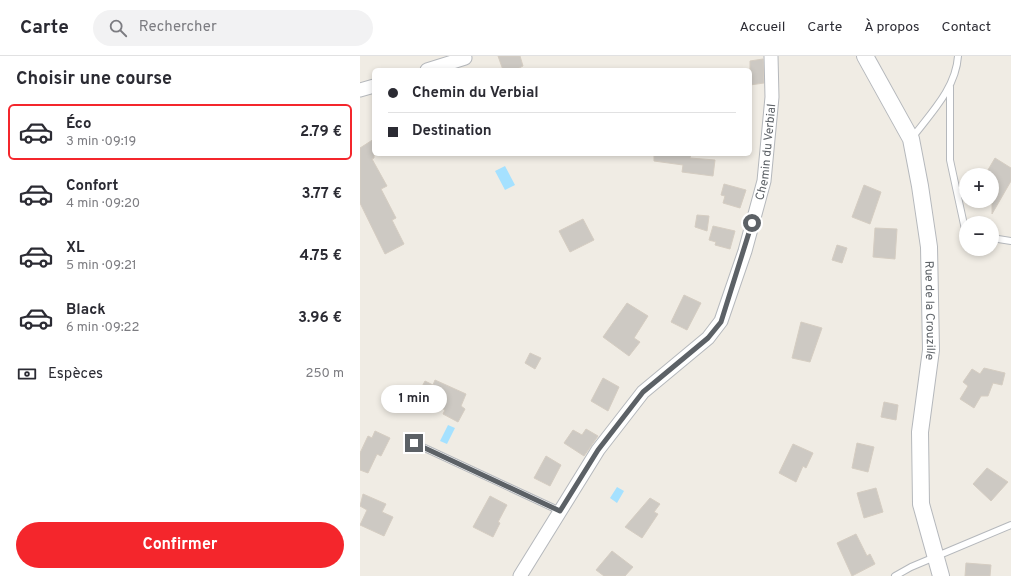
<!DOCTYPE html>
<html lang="fr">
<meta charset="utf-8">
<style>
body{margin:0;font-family:Overpass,sans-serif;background:#f2f2f3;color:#2b2b33;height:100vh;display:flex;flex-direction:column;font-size:15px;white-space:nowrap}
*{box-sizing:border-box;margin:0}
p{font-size:13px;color:#7c7c81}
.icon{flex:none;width:22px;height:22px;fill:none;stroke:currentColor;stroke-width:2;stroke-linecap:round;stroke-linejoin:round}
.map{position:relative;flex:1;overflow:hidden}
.details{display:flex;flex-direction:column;background:#fff;width:360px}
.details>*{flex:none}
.top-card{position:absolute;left:12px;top:12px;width:380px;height:88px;border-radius:6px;box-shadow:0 2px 6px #0003;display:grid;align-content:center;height:88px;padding:0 16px;background:#fff}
.tools{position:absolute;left:599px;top:112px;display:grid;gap:8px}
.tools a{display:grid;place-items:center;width:40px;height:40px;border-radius:50%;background:#fff;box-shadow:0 2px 6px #0003;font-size:20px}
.end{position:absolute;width:18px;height:18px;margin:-9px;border:5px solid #5c6166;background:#fff;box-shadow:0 0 0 2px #fff}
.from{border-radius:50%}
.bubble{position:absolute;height:28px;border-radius:14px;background:#fff;box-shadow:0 2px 6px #0003;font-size:13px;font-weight:700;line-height:28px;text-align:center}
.top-card b{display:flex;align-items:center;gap:14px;height:38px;font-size:15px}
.top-card b+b{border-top:1px solid #e1e1e2}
.top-card i{width:10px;height:10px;background:#2b2b33}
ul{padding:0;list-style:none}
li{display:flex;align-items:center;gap:12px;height:56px;margin:0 8px 6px;padding:0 8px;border:2px solid transparent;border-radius:6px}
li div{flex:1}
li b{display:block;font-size:15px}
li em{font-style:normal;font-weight:700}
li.current{border-color:#f4262c}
li>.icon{width:36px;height:36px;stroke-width:1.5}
h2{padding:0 16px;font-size:18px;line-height:48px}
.pay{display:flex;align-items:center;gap:10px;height:44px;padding:0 16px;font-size:15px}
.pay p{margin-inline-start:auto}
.action{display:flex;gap:8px;margin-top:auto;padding:8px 16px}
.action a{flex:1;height:46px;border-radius:24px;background:#f4262c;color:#fff;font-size:16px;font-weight:700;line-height:46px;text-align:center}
header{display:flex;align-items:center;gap:24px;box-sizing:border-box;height:56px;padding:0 20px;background:#fff;border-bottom:1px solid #e1e1e2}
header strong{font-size:19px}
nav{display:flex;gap:22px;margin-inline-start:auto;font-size:14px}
.search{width:280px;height:36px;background:#f2f2f3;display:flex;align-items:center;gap:10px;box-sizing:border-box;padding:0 14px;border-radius:22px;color:#7c7c81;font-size:15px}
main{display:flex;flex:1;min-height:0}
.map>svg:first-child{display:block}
.water{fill:#a5e1ff}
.building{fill:#cdc9c3;stroke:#d5cdc2}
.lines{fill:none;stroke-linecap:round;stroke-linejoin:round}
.service-casing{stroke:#b5b8bc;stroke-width:8}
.minor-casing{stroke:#b5b8bc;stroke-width:15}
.tertiary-casing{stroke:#b5b8bc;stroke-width:18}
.service{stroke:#fff;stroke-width:6}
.minor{stroke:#fff;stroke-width:13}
.tertiary{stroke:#fff;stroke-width:16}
.route{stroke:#5c6166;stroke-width:5}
.labels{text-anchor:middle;stroke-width:3.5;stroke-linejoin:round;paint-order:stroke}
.street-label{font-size:12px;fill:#5c6166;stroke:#fff}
</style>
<header>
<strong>Carte</strong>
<div class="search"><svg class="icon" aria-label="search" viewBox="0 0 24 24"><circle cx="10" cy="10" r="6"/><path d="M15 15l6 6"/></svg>Rechercher</div>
<nav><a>Accueil</a><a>Carte</a><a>À propos</a><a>Contact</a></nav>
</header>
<main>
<section class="details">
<h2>Choisir une course</h2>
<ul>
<li class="current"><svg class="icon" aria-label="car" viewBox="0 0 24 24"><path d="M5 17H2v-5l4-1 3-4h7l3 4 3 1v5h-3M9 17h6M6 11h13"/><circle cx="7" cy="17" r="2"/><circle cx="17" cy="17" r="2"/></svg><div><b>Éco</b><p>3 min · 09:19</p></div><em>2.79 €</em></li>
<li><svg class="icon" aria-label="car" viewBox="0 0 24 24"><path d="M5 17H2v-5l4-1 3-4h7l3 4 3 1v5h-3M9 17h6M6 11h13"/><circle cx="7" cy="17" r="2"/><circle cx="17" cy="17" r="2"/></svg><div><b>Confort</b><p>4 min · 09:20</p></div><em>3.77 €</em></li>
<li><svg class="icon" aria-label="car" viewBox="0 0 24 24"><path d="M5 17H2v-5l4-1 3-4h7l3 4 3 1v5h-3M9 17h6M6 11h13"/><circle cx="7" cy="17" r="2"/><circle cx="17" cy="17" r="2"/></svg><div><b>XL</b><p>5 min · 09:21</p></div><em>4.75 €</em></li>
<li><svg class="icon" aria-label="car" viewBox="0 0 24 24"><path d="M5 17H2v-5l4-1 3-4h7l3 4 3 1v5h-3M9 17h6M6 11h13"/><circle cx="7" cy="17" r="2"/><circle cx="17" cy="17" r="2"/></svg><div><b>Black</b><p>6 min · 09:22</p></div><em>3.96 €</em></li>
</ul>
<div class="pay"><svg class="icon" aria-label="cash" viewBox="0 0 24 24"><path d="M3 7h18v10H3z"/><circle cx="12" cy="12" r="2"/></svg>Espèces<p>250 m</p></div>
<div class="action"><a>Confirmer</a></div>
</section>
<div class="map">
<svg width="651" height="520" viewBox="0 0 651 520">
<rect width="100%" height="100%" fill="#f0ece4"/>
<path class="water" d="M145,110L155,129L145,134L135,115Z
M88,369L95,372L87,388L80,385Z
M257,431L264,435L257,447L250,442Z"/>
<path class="building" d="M138,0H160L163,10L155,14H143Z
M403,3L404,27L390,29V5Z
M14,83V102L12,103L27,130L21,133L36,162L32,164L44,188L25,198L0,147V92Z
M294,98H331L330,102L355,104L353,120L322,116L323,109L294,105Z
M635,102L651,112V125L632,158V119H625Z
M364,128L386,134L380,152L363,147L365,140L361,139Z
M504,129L521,136L510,168L492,161Z
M337,159L349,160L347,175L335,171Z
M223,163L234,184L210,196L199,175Z
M353,170L375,175L370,193L355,189L356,186L349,184Z
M515,172L537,173L535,203L513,201Z
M477,189L487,192L482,207L472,204Z
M324,239L341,247L327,274L311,266Z
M267,247L288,260L274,282L280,286L269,300L243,281Z
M441,266L462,272L450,306L432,302Z
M170,297L181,302L175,313L165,307Z
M624,312L645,317L642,329L633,327L628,340H621L614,352L600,343L608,330L603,326L612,313L620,318Z
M243,322L259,331L248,355L231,345Z
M75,324L106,338L101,350L105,353L98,366L83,358L85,354L80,351L81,350L59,336L65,325L73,329Z
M524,346L538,349L536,364L521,361Z
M226,373L238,380L224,400L204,387L213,374L222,379Z
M15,375L30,382L21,400L17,398L8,417L0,414V397L8,380L12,382Z
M497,387L514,391L508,416L492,412Z
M433,388L453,397L446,412L443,410L436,426L419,417Z
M186,400L201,409L190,430L174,422Z
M627,412L648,426L631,445L613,428Z
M516,432L523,456L504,462L497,437Z
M3,438L26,448L22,456L33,461L24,480L0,469L7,454L0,450Z
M130,440L147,449L138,466L140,467L133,481L113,471Z
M290,442L300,448L294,456L298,458L282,482L265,471Z
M496,478L507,500L510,498L515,508L492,520L477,487Z
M252,495L273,511L265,520H244L236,514Z
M606,507L631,509L630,520H605Z"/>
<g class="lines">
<defs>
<path id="service" d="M590,31V104L606,178
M552,82C571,57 596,32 598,0
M632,182L651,185
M54,387L200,455
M535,520L551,511L651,469"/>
<g id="minor">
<path d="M67,14L105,2"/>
<path d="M0,34L14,30"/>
<path id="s1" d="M160,520L238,394L283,336L348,282L361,265L385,195L404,125L412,41L411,0"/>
</g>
<g id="tertiary">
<path id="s2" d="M505,0L551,83L560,130L569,191L571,294L560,376L561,448L581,520"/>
</g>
</defs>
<use href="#service" class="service-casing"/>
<use href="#minor" class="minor-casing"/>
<use href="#tertiary" class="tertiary-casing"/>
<use href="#service" class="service"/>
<use href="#minor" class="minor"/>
<use href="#tertiary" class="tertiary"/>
</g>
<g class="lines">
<path class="route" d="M54,387L200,455L238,394L283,336L348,282L361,266L392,167"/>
</g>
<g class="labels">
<g class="street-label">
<text dy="4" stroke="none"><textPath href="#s1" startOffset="503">Chemin du Verbial</textPath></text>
<text dy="4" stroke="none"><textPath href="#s2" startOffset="268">Rue de la Crouzille</textPath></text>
</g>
</g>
</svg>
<div class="tools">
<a>+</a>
<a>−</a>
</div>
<i class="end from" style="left:392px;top:167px"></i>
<i class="end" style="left:54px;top:387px"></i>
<div class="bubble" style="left:21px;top:329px;width:66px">1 min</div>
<div class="top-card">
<b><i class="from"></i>Chemin du Verbial</b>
<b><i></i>Destination</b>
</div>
</div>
</main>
